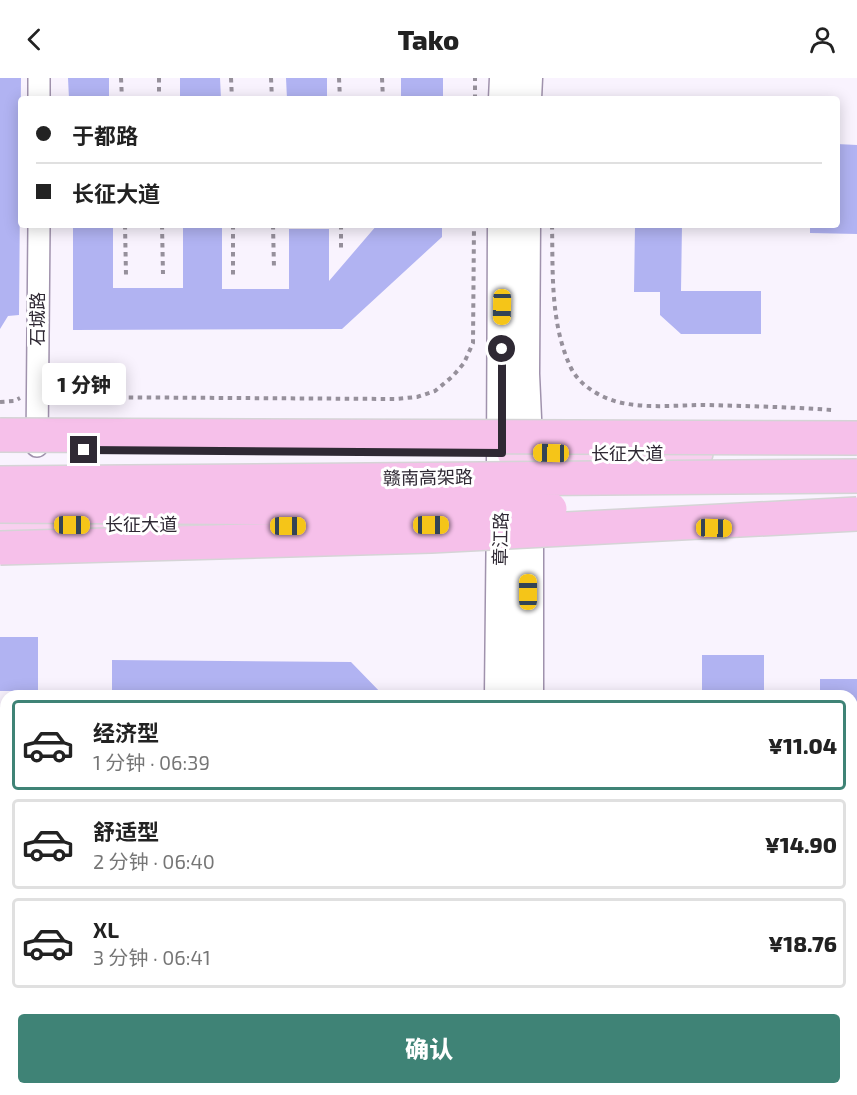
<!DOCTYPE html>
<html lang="zh">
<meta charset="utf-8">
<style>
body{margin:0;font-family:"Exo 2","Noto Sans SC",sans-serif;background:#f2f2f2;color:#222;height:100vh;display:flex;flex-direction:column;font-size:22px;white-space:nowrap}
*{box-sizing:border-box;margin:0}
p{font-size:20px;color:#767676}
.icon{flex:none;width:33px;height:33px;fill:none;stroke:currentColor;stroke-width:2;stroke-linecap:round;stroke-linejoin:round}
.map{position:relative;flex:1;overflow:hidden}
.drawer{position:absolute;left:0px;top:612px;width:858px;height:405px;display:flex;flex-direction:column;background:#fff;border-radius:18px 18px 0 0;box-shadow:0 3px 15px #0003}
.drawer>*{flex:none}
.banner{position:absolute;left:18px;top:18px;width:822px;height:132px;border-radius:6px;box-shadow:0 3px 15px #0003;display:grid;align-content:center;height:132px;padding:0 18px;background:#fff}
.end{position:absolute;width:27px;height:27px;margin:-14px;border:8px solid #2f2934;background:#fff;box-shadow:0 0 0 3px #fff}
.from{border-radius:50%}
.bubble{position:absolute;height:42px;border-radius:6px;background:#fff;box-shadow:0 3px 15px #0003;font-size:20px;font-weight:800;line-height:42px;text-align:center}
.car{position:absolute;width:18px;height:36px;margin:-18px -9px;border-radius:8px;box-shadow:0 0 4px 2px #0007;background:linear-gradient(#f5c518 24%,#345 0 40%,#f5c518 0 76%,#345 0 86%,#f5c518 0)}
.banner b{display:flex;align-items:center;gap:21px;height:57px;font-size:22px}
.banner b+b{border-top:2px solid #e0e0e0}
.banner i{width:15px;height:15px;background:#222}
ul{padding:10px 0 0;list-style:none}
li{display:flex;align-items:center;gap:18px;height:90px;margin:0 12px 9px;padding:0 6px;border:3px solid #e0e0e0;border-radius:6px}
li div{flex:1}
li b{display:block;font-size:22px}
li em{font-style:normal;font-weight:800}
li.current{border-color:#3f8376}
li>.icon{width:54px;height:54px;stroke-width:1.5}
.cta{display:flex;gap:12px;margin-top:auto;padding:12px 18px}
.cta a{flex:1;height:69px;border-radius:6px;background:#3f8376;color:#fff;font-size:24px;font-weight:800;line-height:69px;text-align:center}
header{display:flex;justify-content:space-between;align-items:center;height:78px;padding:0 18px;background:#fff;font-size:27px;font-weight:800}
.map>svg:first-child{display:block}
.green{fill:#fcb5ca}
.building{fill:#b1b3f2}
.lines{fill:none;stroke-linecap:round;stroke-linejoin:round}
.service-casing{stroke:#a092ad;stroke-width:14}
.minor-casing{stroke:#a092ad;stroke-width:24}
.secondary-casing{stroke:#a092ad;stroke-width:33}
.primary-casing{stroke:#d5d4d6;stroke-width:36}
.path{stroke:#96909b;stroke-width:4;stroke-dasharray:4.5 4.5;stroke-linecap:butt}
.service{stroke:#fff;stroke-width:10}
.minor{stroke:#fff;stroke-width:21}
.secondary{stroke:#fff;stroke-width:30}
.primary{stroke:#f8d0ef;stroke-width:33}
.trunk-bridge-casing{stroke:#d5d4d6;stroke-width:36;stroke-linecap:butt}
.trunk-bridge{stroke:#f6c0ea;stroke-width:33}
.route{stroke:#2f2934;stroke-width:8}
.labels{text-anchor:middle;stroke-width:6;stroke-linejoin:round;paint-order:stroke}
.street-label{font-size:18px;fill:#2f2934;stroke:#fff}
</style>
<header><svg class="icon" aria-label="back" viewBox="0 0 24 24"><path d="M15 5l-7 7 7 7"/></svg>Tako<svg class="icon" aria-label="person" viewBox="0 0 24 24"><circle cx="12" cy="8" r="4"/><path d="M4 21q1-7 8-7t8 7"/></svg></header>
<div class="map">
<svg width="857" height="1017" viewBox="0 0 857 1017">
<rect width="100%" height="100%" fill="#f9f3fe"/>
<path class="green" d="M63,1011H418V1017H63Z"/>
<path class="building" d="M0,0H21L19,237L8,238L0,251Z
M68,0H109V21H69Z
M180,0H220L221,21H180Z
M286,0H327V21H287Z
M401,0H443V21H401Z
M837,66L857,67V156L810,155V147H837Z
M73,147H113V210H183V150H222V211H289V151H329V203L377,147H442V159L342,251L73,252Z
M635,147H682L681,213H761V256H681L660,237V214H634Z
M0,559H38V613H0Z
M702,577H764V618H702Z
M112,582L351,584L384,618H112Z
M820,601H857V729H852V618H820Z
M0,708H6V887H0Z
M0,1011H33V1017H0Z"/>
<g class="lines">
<defs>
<path id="service" d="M852,845H857
M577,1011V1017
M747,1011V1017"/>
<path id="minor" d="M39,21V0
M37,368L39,147"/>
<path id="secondary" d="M504,21L505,0
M526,21L527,0
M525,147L524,296L528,384
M502,384L503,147
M500,618L502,429
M528,618V429
M503,1011V1017
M532,1011V1017"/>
<path id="primary" d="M514,375H696
M0,447L259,448"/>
</defs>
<use href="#service" class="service-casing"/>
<use href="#minor" class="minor-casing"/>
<use href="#secondary" class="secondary-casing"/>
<use href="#primary" class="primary-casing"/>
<path class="path" d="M121,0L122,21
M159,0V21
M231,0L232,21
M271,0L272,21
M339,0L340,21
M382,0L383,21
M475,21V0
M125,147L126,197
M162,147L163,196
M233,147V197
M273,147L274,190
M341,147V170
M552,147C553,194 550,246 571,290C580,308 600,319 618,324C647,331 676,327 705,327C747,328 790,329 832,332
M58,314L67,319L395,321L417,319L435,313L453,298L464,285L473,265L474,147
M0,324L14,323L20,320"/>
<use href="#service" class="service"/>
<use href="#minor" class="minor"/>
<use href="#secondary" class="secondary"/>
<use href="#primary" class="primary"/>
<defs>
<path id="trunk-bridge" d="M0,357L857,360
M0,405L857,398
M0,428L550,431
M0,470L431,458L857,436"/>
</defs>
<use href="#trunk-bridge" class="trunk-bridge-casing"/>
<use href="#trunk-bridge" class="trunk-bridge"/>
</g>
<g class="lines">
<path class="route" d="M84,372L502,375V271"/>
</g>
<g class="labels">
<g class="street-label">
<text transform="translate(38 241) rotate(-90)" y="6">石城路</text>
<text x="627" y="382">长征大道</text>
<text transform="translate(428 400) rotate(-1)" y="6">赣南高架路</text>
<text x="141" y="453">长征大道</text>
<text transform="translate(501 461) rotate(-89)" y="6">章江路</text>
</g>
</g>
</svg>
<i class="end from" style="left:502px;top:271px"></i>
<i class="end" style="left:84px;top:372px"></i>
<div class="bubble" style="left:42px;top:285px;width:84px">1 分钟</div>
<i class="car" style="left:502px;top:229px;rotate:181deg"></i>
<i class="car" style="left:551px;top:375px;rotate:271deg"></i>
<i class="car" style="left:72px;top:447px;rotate:90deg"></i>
<i class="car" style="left:431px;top:447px;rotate:90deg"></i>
<i class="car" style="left:288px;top:448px;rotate:90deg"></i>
<i class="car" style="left:714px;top:450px;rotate:91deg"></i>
<i class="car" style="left:528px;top:514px;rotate:0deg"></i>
<div class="banner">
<b><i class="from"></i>于都路</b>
<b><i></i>长征大道</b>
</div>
<section class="drawer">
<ul>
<li class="current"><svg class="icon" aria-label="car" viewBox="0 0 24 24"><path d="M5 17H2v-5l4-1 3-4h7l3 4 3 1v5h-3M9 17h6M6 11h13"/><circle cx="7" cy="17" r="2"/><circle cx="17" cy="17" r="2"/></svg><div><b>经济型</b><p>1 分钟 · 06:39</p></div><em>¥11.04</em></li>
<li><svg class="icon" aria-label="car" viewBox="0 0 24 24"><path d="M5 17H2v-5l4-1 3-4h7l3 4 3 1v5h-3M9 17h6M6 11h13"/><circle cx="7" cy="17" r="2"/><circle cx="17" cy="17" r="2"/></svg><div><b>舒适型</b><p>2 分钟 · 06:40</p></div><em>¥14.90</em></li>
<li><svg class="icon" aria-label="car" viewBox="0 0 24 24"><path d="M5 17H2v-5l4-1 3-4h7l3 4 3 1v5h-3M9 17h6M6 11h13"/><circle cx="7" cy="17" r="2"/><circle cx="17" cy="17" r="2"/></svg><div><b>XL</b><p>3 分钟 · 06:41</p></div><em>¥18.76</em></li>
</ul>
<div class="cta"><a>确认</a></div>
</section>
</div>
